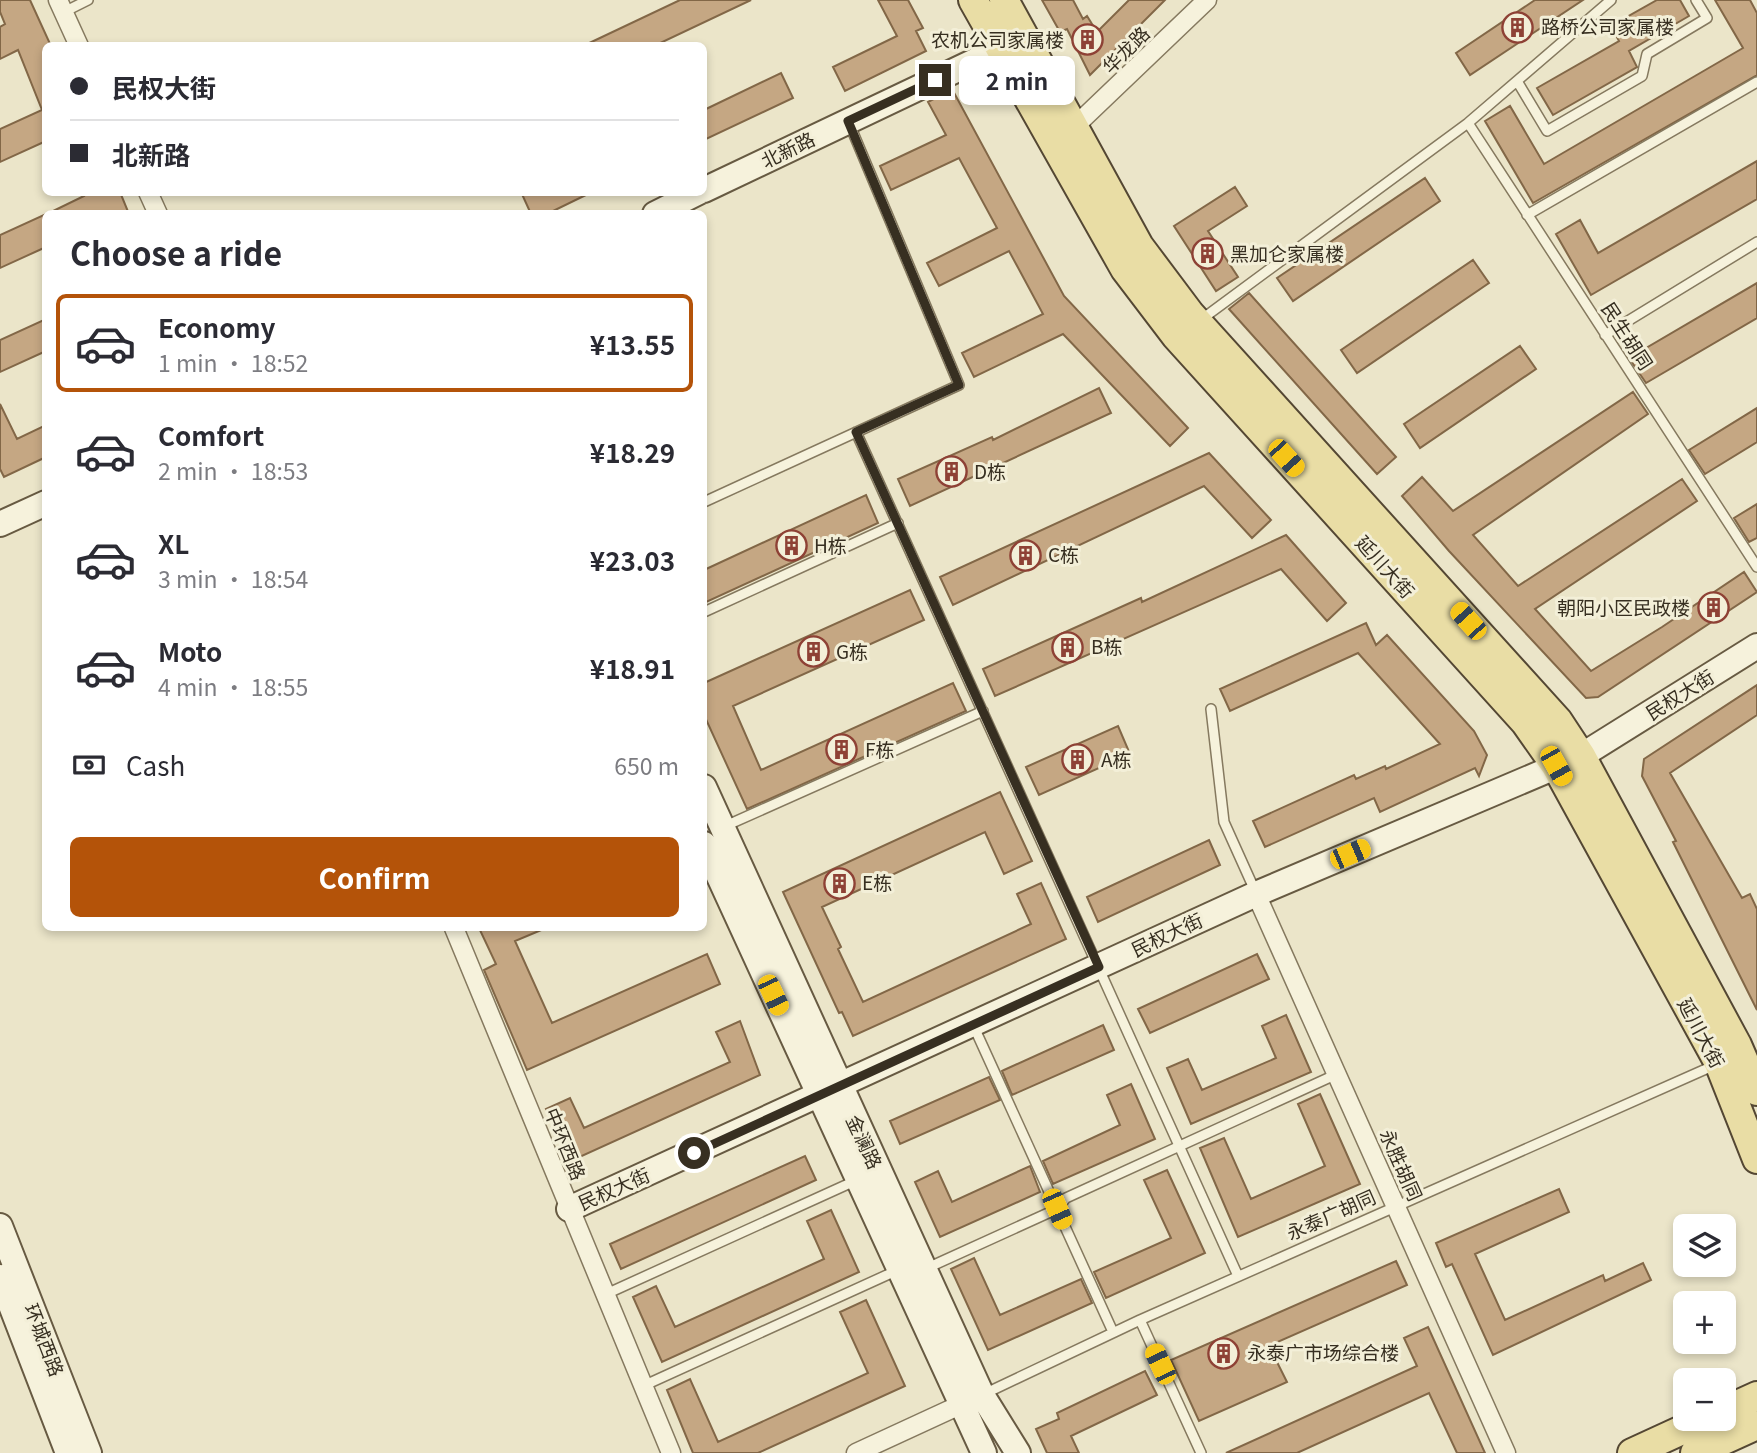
<!DOCTYPE html>
<meta charset="utf-8">
<style>
body{margin:0;font-family:Georgia,"Noto Sans SC",serif;background:#f7f7f7;color:#2b2b33;height:100vh;display:flex;flex-direction:column;font-size:26px;white-space:nowrap}
*{box-sizing:border-box;margin:0}
p{font-size:23px;color:#7c7c81}
.icon{flex:none;width:38px;height:38px;fill:none;stroke:currentColor;stroke-width:2;stroke-linecap:round;stroke-linejoin:round}
.map{position:relative;flex:1;overflow:hidden}
.drawer{position:absolute;left:42px;top:210px;width:665px;height:721px;display:flex;flex-direction:column;background:#fff;border-radius:10px;box-shadow:0 4px 10px #0003}
.drawer>*{flex:none}
.guide{position:absolute;left:42px;top:42px;width:665px;height:154px;border-radius:10px;box-shadow:0 4px 10px #0003;display:grid;align-content:center;height:154px;padding:0 28px;background:#fff}
.fabs{position:absolute;left:1673px;top:1214px;display:grid;gap:14px}
.fabs a{display:grid;place-items:center;width:63px;height:63px;border-radius:10px;background:#fff;box-shadow:0 4px 10px #0003;font-size:35px}
.end{position:absolute;width:32px;height:32px;margin:-16px;border:9px solid #372f21;background:#fff;box-shadow:0 0 0 4px #fff}
.from{border-radius:50%}
.bubble{position:absolute;height:49px;border-radius:10px;background:#fff;box-shadow:0 4px 10px #0003;font-size:23px;font-weight:700;line-height:49px;text-align:center}
.car{position:absolute;width:21px;height:42px;margin:-21px -10px;border-radius:9px;box-shadow:0 0 5px 2px #0007;background:linear-gradient(#f5c518 24%,#345 0 40%,#f5c518 0 76%,#345 0 86%,#f5c518 0)}
.guide b{display:flex;align-items:center;gap:24px;height:66px;font-size:26px}
.guide b+b{border-top:2px solid #e1e1e2}
.guide i{width:18px;height:18px;background:#2b2b33}
ul{padding:0;list-style:none}
li{display:flex;align-items:center;gap:21px;height:98px;margin:0 14px 10px;padding:0 14px;border:4px solid transparent;border-radius:10px}
li div{flex:1}
li b{display:block;font-size:26px}
li em{font-style:normal;font-weight:700}
li.on{border-color:#b45309}
li>.icon{width:63px;height:63px;stroke-width:1.5}
h2{padding:0 28px;font-size:32px;line-height:84px}
.pay{display:flex;align-items:center;gap:18px;height:77px;padding:0 28px;font-size:26px}
.pay p{margin-inline-start:auto}
.action{display:flex;gap:14px;margin-top:auto;padding:14px 28px}
.action a{flex:1;height:80px;border-radius:10px;background:#b45309;color:#fff;font-size:28px;font-weight:700;line-height:80px;text-align:center}
.map>svg:first-child{display:block}
.building{fill:#c5a783;stroke:#826747;stroke-width:2}
.lines{fill:none;stroke-linecap:round;stroke-linejoin:round}
.lane-casing{stroke:#85795f;stroke-width:12}
.street-casing{stroke:#85795f;stroke-width:21}
.secondary-casing{stroke:#675a42;stroke-width:28}
.primary-casing{stroke:#544733;stroke-width:32}
.lane{stroke:#f6f2dc;stroke-width:9}
.street{stroke:#f6f2dc;stroke-width:18}
.secondary{stroke:#f6f2dc;stroke-width:24}
.primary{stroke:#e9dda5;stroke-width:28}
.route{stroke:#372f21;stroke-width:9}
.labels{text-anchor:middle;stroke-width:6;stroke-linejoin:round;paint-order:stroke}
.poi-label{font-size:19px;fill:#372f21;stroke:#f3efd8;text-anchor:start}
.street-label{font-size:19px;fill:#372f21;stroke:#f3efd8}
</style>
<div class="map">
<svg width="1757" height="1453" viewBox="0 0 1757 1453">
<rect width="100%" height="100%" fill="#ebe5c9"/>
<path class="building" d="M0,0H30L51,46H46V141L0,162V129L42,110L18,50L0,59V27L5,24L0,12Z
M680,0H751L654,46H583Z
M878,0H908L923,28L916,31L926,51L845,91L833,67L897,36Z
M1042,0H1073L1083,19L1087,16L1097,32L1129,0H1165L1090,75L1067,29L1060,32Z
M1535,0H1583L1470,75L1456,53Z
M1657,0H1680L1689,16L1629,51L1637,67L1553,115L1537,88L1619,41L1611,26Z
M1715,0H1750L1757,13V75L1533,203L1485,121L1510,106L1544,164L1743,48Z
M781,73L793,98L704,140V110Z
M952,89L1064,296L1188,428L1170,446L1063,334L974,377L962,353L1043,314L1009,251L939,286L927,263L997,228L959,158L891,190L880,166L946,135L928,102Z
M1757,161V199L1591,295L1556,234L1580,220L1598,253Z
M1425,178L1440,201L1293,301L1277,278Z
M1235,187L1247,206L1208,231L1238,277L1216,291L1174,226Z
M82,192H120L129,214H47L84,196Z
M521,192H592L547,214H531Z
M46,214V247L0,268V235Z
M1473,260L1489,283L1357,373L1341,350Z
M1757,283V318L1646,383L1629,358Z
M1249,293L1396,457L1377,474L1229,309Z
M46,319V351L0,372V340Z
M1520,346L1536,369L1420,448L1404,424Z
M1099,388L1111,413L910,506L898,479L992,437L993,440Z
M1633,392L1648,414L1473,535L1518,586L1682,479L1697,501L1535,609L1591,671L1662,627L1744,572L1757,592L1598,697L1586,698L1449,551L1402,496L1422,477L1453,511Z
M0,404L17,439L46,425V457L4,477L0,469Z
M1757,408V442L1705,474L1689,450Z
M1209,453L1271,520L1252,538L1204,486L953,605L940,577Z
M866,495L878,523L704,603V570Z
M1757,504V538L1749,542L1734,518Z
M1286,535L1346,603L1327,621L1281,569L995,696L983,669L1141,598L1142,602Z
M910,590L924,620L733,706L761,770L953,683L966,711L747,809L704,715V683Z
M1366,623L1376,645L1387,635L1474,731L1487,755L1479,776L1475,768L1380,812L1374,798L1265,847L1253,821L1354,775L1356,779L1385,766L1386,769L1440,744L1358,653L1230,711L1220,689Z
M1757,685V715L1670,773L1742,898L1750,894L1757,909V1010L1673,842L1676,841L1642,776L1644,759Z
M1118,726L1130,754L1039,795L1026,767Z
M1000,792L1032,861L1004,874L985,832L822,907L841,947L838,949L863,1002L1031,924L1017,894L1041,883L1066,939L853,1036L842,1012L839,1013L783,892Z
M1209,840L1220,865L1098,922L1087,897Z
M479,928H546L515,941L552,1023L707,954L720,984L527,1070L484,970L496,964Z
M1257,954L1269,979L1150,1033L1138,1009Z
M1286,1015L1311,1072L1191,1124L1167,1068L1188,1059L1202,1090L1276,1058L1262,1026Z
M740,1021L760,1075L573,1160L546,1109L570,1098L584,1128L730,1062L716,1032Z
M1103,1025L1114,1050L1012,1095L1002,1071L1004,1070Z
M989,1077L1000,1100L900,1144L890,1121Z
M1131,1084L1155,1139L1053,1184L1043,1161L1120,1125L1107,1095Z
M1320,1094L1360,1184L1238,1237L1200,1148L1224,1138L1251,1199L1325,1166L1298,1104Z
M805,1156L816,1180L621,1269L610,1244Z
M1030,1166L1040,1192L940,1237L915,1182L938,1171L952,1202Z
M1167,1170L1205,1253L1106,1298L1094,1272L1171,1238L1144,1180Z
M1559,1189L1569,1212L1475,1254L1505,1320L1603,1275L1605,1281L1643,1263L1651,1280L1493,1355L1452,1264L1446,1267L1436,1243Z
M831,1210L859,1272L662,1362L633,1297L656,1286L675,1327L824,1259L807,1221Z
M974,1258L1000,1315L1081,1279L1092,1303L988,1350L951,1269Z
M1396,1261L1407,1285L1275,1343L1270,1348L1287,1382L1199,1421L1171,1360Z
M866,1300L905,1386L758,1453H693L667,1390L690,1379L718,1442L868,1373L840,1312Z
M1428,1327L1485,1453H1457L1429,1393L1297,1453H1226L1417,1366L1404,1338Z
M1145,1371L1157,1395L1071,1436L1079,1453H1047L1036,1429L1059,1419L1057,1413Z"/>
<g class="lines">
<defs>
<path id="lane" d="M64,12L88,0
M1517,81L1547,131L1642,76L1647,54L1707,18L1696,0
M1468,123L1757,567
M1527,215L1757,82
M1202,319L1468,123L1611,0
M1605,335L1757,242
M856,432L1238,1276
M704,502L959,385L849,123
M704,612L898,523
M1211,709L1224,822L1256,893
M723,827L983,711
M974,1027L1113,1332
M925,1269L1057,1209L1066,1198L1337,1074
M604,1295L857,1180
M1140,1320L1201,1453
M643,1386L898,1270
M984,1394L1140,1320L1715,1065"/>
<path id="street" d="M58,0L79,46
M1073,128L1207,0
M148,192L158,214
M1256,894L1506,1453
M454,928L671,1453
M856,1453L960,1405"/>
<path id="secondary" d="M704,190L1019,40
M655,214L699,192
M0,524L46,503
M704,787L982,1395L1018,1453
M704,844L984,1453
M569,1209L1256,894L1581,756L1757,646
M0,1226L89,1453
M0,1277L68,1453"/>
<path id="primary" d="M973,0L1125,269L1176,336L1525,722L1556,766L1719,1063L1757,1159
M1004,0L1139,246L1190,314L1558,721L1581,756L1737,1045L1757,1091
M1724,1411L1757,1396
M1632,1453L1706,1419
M1695,1453L1757,1425"/>
</defs>
<use href="#lane" class="lane-casing"/>
<use href="#street" class="street-casing"/>
<use href="#secondary" class="secondary-casing"/>
<use href="#primary" class="primary-casing"/>
<use href="#lane" class="lane"/>
<use href="#street" class="street"/>
<use href="#secondary" class="secondary"/>
<use href="#primary" class="primary"/>
</g>
<g class="lines">
<path class="route" d="M694,1153L1099,967L856,432L959,385L848,121L935,80"/>
</g>
<defs>
<symbol id="building-ring" viewBox="-11 -11 22 22"><circle r="9.5" fill="#f3efd8" stroke="#8e4135" stroke-width="1.5"/><path d="M-4-6H4V6H1V3H-1V6H-4ZM-2.5-4.3h1.7v1.8h-1.7ZM.8-4.3h1.7v1.8H.8ZM-2.5-1h1.7V.8h-1.7ZM.8-1h1.7V.8H.8Z" fill="#8e4135"/></symbol>
</defs>
<g fill-rule="evenodd">
<use href="#building-ring" x="1500" y="10" width="35" height="35"/>
<use href="#building-ring" x="1070" y="22" width="35" height="35"/>
<use href="#building-ring" x="1190" y="236" width="35" height="35"/>
<use href="#building-ring" x="934" y="454" width="35" height="35"/>
<use href="#building-ring" x="774" y="528" width="35" height="35"/>
<use href="#building-ring" x="1008" y="538" width="35" height="35"/>
<use href="#building-ring" x="1696" y="590" width="35" height="35"/>
<use href="#building-ring" x="1050" y="630" width="35" height="35"/>
<use href="#building-ring" x="796" y="634" width="35" height="35"/>
<use href="#building-ring" x="824" y="732" width="35" height="35"/>
<use href="#building-ring" x="1060" y="742" width="35" height="35"/>
<use href="#building-ring" x="822" y="866" width="35" height="35"/>
<use href="#building-ring" x="1206" y="1336" width="35" height="35"/>
</g>
<g class="labels">
<g class="poi-label">
<text x="1541" y="34">路桥公司家属楼</text>
<text x="1064" y="47" text-anchor="end">农机公司家属楼</text>
<text x="1230" y="261">黑加仑家属楼</text>
<text x="974" y="479">D栋</text>
<text x="814" y="553">H栋</text>
<text x="1048" y="562">C栋</text>
<text x="1690" y="615" text-anchor="end">朝阳小区民政楼</text>
<text x="1091" y="654">B栋</text>
<text x="836" y="659">G栋</text>
<text x="865" y="757">F栋</text>
<text x="1101" y="767">A栋</text>
<text x="862" y="890">E栋</text>
<text x="1247" y="1360">永泰广市场综合楼</text>
</g>
<g class="street-label">
<text transform="translate(1126 50) rotate(-45)" y="7">华龙路</text>
<text transform="translate(788 150) rotate(-26)" y="7">北新路</text>
<text transform="translate(1627 336) rotate(57)" y="7">民生胡同</text>
<text transform="translate(1385 567) rotate(48)" y="7">延川大街</text>
<text transform="translate(1680 695) rotate(-32)" y="7">民权大街</text>
<text transform="translate(1167 935) rotate(-25)" y="7">民权大街</text>
<text transform="translate(1701 1033) rotate(62)" y="7">延川大街</text>
<text transform="translate(864 1142) rotate(65)" y="7">金澜路</text>
<text transform="translate(565 1144) rotate(68)" y="7">中环西路</text>
<text transform="translate(1401 1165) rotate(66)" y="7">永胜胡同</text>
<text transform="translate(614 1189) rotate(-24)" y="7">民权大街</text>
<text transform="translate(1331 1215) rotate(-24)" y="7">永泰广胡同</text>
<text transform="translate(44 1340) rotate(69)" y="7">环城西路</text>
</g>
</g>
</svg>
<div class="fabs">
<a><svg class="icon" aria-label="layers" viewBox="0 0 24 24"><path d="M12 4l9 5-9 5-9-5zM3 14l9 5 9-5"/></svg></a>
<a>+</a>
<a>−</a>
</div>
<i class="end from" style="left:694px;top:1153px"></i>
<i class="end" style="left:935px;top:80px"></i>
<div class="bubble" style="left:959px;top:56px;width:116px">2 min</div>
<i class="car" style="left:1286px;top:458px;rotate:138deg"></i>
<i class="car" style="left:1468px;top:621px;rotate:318deg"></i>
<i class="car" style="left:1556px;top:766px;rotate:151deg"></i>
<i class="car" style="left:1350px;top:854px;rotate:67deg"></i>
<i class="car" style="left:773px;top:995px;rotate:155deg"></i>
<i class="car" style="left:1057px;top:1209px;rotate:156deg"></i>
<i class="car" style="left:1160px;top:1364px;rotate:335deg"></i>
<div class="guide">
<b><i class="from"></i>民权大街</b>
<b><i></i>北新路</b>
</div>
<section class="drawer">
<h2>Choose a ride</h2>
<ul>
<li class="on"><svg class="icon" aria-label="car" viewBox="0 0 24 24"><path d="M5 17H2v-5l4-1 3-4h7l3 4 3 1v5h-3M9 17h6M6 11h13"/><circle cx="7" cy="17" r="2"/><circle cx="17" cy="17" r="2"/></svg><div><b>Economy</b><p>1 min · 18:52</p></div><em>¥13.55</em></li>
<li><svg class="icon" aria-label="car" viewBox="0 0 24 24"><path d="M5 17H2v-5l4-1 3-4h7l3 4 3 1v5h-3M9 17h6M6 11h13"/><circle cx="7" cy="17" r="2"/><circle cx="17" cy="17" r="2"/></svg><div><b>Comfort</b><p>2 min · 18:53</p></div><em>¥18.29</em></li>
<li><svg class="icon" aria-label="car" viewBox="0 0 24 24"><path d="M5 17H2v-5l4-1 3-4h7l3 4 3 1v5h-3M9 17h6M6 11h13"/><circle cx="7" cy="17" r="2"/><circle cx="17" cy="17" r="2"/></svg><div><b>XL</b><p>3 min · 18:54</p></div><em>¥23.03</em></li>
<li><svg class="icon" aria-label="car" viewBox="0 0 24 24"><path d="M5 17H2v-5l4-1 3-4h7l3 4 3 1v5h-3M9 17h6M6 11h13"/><circle cx="7" cy="17" r="2"/><circle cx="17" cy="17" r="2"/></svg><div><b>Moto</b><p>4 min · 18:55</p></div><em>¥18.91</em></li>
</ul>
<div class="pay"><svg class="icon" aria-label="cash" viewBox="0 0 24 24"><path d="M3 7h18v10H3z"/><circle cx="12" cy="12" r="2"/></svg>Cash<p>650 m</p></div>
<div class="action"><a>Confirm</a></div>
</section>
</div>
